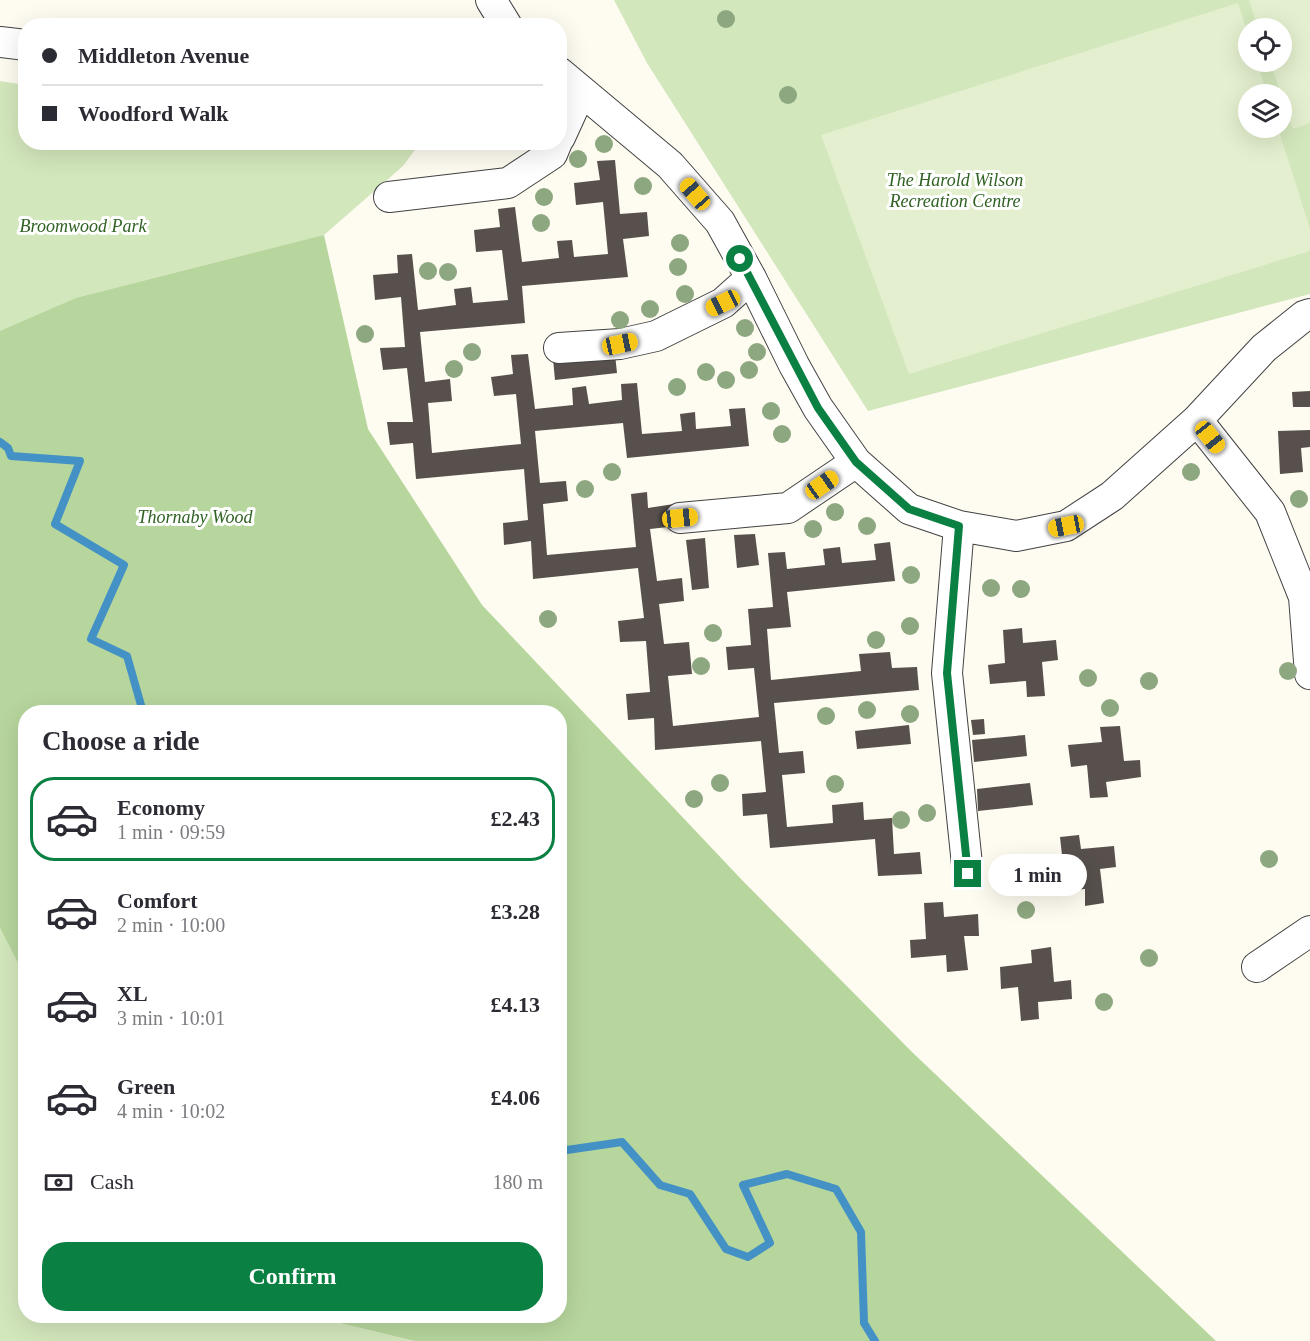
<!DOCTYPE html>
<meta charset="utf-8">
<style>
body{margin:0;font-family:Georgia,serif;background:#f2f2f3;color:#2b2b33;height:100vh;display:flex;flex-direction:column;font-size:22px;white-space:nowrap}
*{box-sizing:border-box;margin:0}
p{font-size:20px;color:#7c7c81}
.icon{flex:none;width:33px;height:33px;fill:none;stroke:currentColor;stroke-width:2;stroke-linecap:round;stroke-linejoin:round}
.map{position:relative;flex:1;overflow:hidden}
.side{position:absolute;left:18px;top:705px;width:549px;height:618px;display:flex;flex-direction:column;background:#fff;border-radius:24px;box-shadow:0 6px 24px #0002}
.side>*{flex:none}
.top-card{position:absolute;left:18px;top:18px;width:549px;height:132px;border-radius:24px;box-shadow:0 6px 24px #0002;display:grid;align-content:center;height:132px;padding:0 24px;background:#fff}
.controls{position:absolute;left:1238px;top:18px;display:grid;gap:12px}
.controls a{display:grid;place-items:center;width:54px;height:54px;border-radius:50%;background:#fff;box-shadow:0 6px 24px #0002;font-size:30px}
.end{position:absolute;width:27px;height:27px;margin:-14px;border:8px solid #0b8043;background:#fff;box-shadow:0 0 0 3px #fff}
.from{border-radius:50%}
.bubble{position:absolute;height:42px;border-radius:21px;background:#fff;box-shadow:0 6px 24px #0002;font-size:20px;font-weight:700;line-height:42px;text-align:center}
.car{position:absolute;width:18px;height:36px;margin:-18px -9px;border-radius:8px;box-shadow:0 0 4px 2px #0007;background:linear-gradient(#f5c518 24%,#345 0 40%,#f5c518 0 76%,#345 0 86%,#f5c518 0)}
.top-card b{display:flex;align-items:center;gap:21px;height:57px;font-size:22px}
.top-card b+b{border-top:2px solid #e1e1e2}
.top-card i{width:15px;height:15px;background:#2b2b33}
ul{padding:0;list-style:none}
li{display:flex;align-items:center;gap:18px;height:84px;margin:0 12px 9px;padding:0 12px;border:3px solid transparent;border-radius:24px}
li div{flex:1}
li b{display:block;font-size:22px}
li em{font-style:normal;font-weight:700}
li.selected{border-color:#0b8043}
li>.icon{width:54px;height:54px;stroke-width:1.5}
h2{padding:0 24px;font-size:27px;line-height:72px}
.pay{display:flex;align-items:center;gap:15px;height:66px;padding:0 24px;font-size:22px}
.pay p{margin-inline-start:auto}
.primary-button{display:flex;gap:12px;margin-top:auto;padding:12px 24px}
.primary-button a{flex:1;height:69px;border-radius:24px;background:#0b8043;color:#fff;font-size:24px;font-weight:700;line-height:69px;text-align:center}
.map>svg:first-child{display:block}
.green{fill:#d3e7bc;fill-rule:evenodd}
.forest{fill:#b7d69d}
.pitch{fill:#e3efce}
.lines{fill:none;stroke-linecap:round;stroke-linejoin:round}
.stream{stroke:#4492c5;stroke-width:8}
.building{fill:#57504c}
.minor-casing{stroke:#424242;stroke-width:32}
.minor{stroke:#fff;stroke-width:30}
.tree{fill:#8da780}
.route{stroke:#0b8043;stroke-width:8}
.labels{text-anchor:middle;stroke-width:6;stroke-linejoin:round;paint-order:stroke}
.park-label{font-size:18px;font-style:italic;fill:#306223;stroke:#fff}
</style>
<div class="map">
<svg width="1310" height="1341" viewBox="0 0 1310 1341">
<rect width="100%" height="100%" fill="#fefbf1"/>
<path class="green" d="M614,0H1310V294L868,411L647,63ZM1248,28H1281V62H1248ZM1248,94H1281V128H1248Z
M0,81L25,85L26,142L420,143L403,166L324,235L70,318L0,337Z
M0,928L25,977L26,1316H310L413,1341H0Z"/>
<path class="forest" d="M324,235L368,429L482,605L741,879L912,1052L1216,1341H414L310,1316H560V712H26L25,977L0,928V331L76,298Z"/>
<path class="pitch" d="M1249,0H1310V123L1293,129L1270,62H1281V28H1258Z
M1238,3L1248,34V62H1257L1267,94H1248V128H1278L1310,229V251L909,374L821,135Z"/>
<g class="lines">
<path class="stream" d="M0,442L8,448L11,456L80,461L55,524L124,565L91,639L127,656L143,712
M560,1151L622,1142L660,1185L690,1194L726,1249L748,1257L770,1243L743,1185L787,1174L836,1189L861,1232L864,1323L875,1341"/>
</g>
<path class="building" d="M615,160L620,214L647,212L649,236L623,239L628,277L522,286L525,323L420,332L425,382L450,379L452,401L428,403L432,453L521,444L516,394L494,396L491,377L513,374L511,355L528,354L535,409L573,405L572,388L586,386L589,404L622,400L621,384L637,383L642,434L682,431L680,414L695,412L696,429L731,426L729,409L745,408L749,446L627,458L623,423L535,431L540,483L566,481L568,501L543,504L547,555L636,547L631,494L647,492L648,508L674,504L677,526L650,529L657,581L682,578L684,601L659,604L664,644L689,642L692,674L668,676L673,726L759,717L754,668L728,670L726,647L751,645L748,609L773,607L768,553L785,552L787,569L825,565L823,549L840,547L842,563L876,560L874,544L890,542L895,581L787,592L791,627L767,629L771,680L861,671L859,654L890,652L892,668L917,667L919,690L774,703L779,753L803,751L805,773L782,775L787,827L833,823L832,805L863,802L864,820L892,818L894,854L920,852L922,874L878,876L875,839L770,848L767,814L743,816L742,794L766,792L761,741L655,750L654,718L628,720L626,694L650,692L646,641L620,642L618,621L644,618L638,568L533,579L531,541L504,545L503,523L528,520L524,469L416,479L413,443L390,445L387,422H413L407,368L383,370L380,348L405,347L401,297L375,300L373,275L398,273L397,255L412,254L418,310L456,305L454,289L471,287L473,303L508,300L502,250L476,252L474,230L500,227L498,209L515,207L522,262L559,258L557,241L572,240L574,257L608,254L603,202L576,205L574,183L600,180L597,161Z
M615,354L617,373L555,380L553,359Z
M1310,391V407H1293L1292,392Z
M1310,430V447L1301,448L1303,472L1280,474L1278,431Z
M755,534L759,565L737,568L734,535Z
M705,538L709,588L692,590L686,540Z
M1022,628L1023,643L1056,640L1058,660L1042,662L1045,696L1027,697L1026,681L990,684L988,665L1005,663L1003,630Z
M984,719L985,734L973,735L971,720Z
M909,725L911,744L857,749L855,731Z
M1120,726L1124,761L1140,760L1141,777L1106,782L1108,797L1090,798L1087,765L1071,767L1068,745L1102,742L1100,727Z
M1025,735L1027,756L974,762L972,740Z
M1030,783L1033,805L978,811L977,789Z
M1079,835L1081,849L1114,846L1116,867L1100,869L1104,903L1085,906V889L1049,892L1048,873H1064L1060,837Z
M943,902L944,917L978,914L979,936H964L968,970L947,972L946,955L911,958L910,940L926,939L924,903Z
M1051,947L1054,982L1071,980L1072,999L1038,1002L1039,1019L1021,1021L1018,987L1001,989L1000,967L1032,963L1031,950Z"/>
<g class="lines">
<defs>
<path id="minor" d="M491,0L507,26
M0,42L26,45
M560,73L670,165L720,222L751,278L794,365L818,408L856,462L909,509L959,526L1016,536L1066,526L1112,496L1197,420L1264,348L1304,316L1310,314
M560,137L581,91
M389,197L508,183L552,154L557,142
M559,348L620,344L656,336L723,303L751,278
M1197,420L1270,512L1304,597L1310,674
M680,518L788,508L856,462
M959,526L947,673L968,874
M1257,967L1310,931"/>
</defs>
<use href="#minor" class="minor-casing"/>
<use href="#minor" class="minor"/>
</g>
<g class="tree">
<circle cx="726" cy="19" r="9"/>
<circle cx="788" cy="95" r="9"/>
<circle cx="604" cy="144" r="9"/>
<circle cx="578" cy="159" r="9"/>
<circle cx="643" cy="186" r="9"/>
<circle cx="544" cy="197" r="9"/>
<circle cx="541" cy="223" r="9"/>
<circle cx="680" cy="243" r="9"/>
<circle cx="678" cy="267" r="9"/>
<circle cx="428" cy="271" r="9"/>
<circle cx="448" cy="272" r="9"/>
<circle cx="685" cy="294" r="9"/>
<circle cx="650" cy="309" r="9"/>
<circle cx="620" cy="320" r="9"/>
<circle cx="745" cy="328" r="9"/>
<circle cx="365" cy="334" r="9"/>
<circle cx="472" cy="352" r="9"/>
<circle cx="757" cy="352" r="9"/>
<circle cx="454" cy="369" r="9"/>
<circle cx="749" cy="370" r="9"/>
<circle cx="706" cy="372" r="9"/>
<circle cx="726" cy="380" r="9"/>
<circle cx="677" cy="387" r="9"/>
<circle cx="771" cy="411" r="9"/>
<circle cx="782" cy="434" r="9"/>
<circle cx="612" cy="472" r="9"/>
<circle cx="1191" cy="472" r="9"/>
<circle cx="585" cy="489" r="9"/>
<circle cx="1299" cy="499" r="9"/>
<circle cx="835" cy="512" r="9"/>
<circle cx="867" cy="526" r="9"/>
<circle cx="813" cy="529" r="9"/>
<circle cx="911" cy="575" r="9"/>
<circle cx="991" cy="588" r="9"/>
<circle cx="1021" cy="589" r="9"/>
<circle cx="548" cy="619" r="9"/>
<circle cx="910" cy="626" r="9"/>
<circle cx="713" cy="633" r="9"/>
<circle cx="876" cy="640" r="9"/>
<circle cx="701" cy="666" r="9"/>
<circle cx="1288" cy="671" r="9"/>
<circle cx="1088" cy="678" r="9"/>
<circle cx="1149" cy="681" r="9"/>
<circle cx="1110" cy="708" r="9"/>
<circle cx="867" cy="710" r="9"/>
<circle cx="910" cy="714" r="9"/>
<circle cx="826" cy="716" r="9"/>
<circle cx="720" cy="783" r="9"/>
<circle cx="835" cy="784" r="9"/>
<circle cx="694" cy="799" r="9"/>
<circle cx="927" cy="813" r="9"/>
<circle cx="901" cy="820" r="9"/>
<circle cx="1269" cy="859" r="9"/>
<circle cx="1026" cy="910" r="9"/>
<circle cx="1149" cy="958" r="9"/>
<circle cx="1104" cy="1002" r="9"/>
</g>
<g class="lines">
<path class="route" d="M740,259L818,408L856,462L909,509L959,526L947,673L968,874"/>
</g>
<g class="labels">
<g class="park-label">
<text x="955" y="186">The Harold Wilson<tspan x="955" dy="21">Recreation Centre</tspan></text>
<text x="83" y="232">Broomwood Park</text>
<text x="195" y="523">Thornaby Wood</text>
</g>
</g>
</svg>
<div class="controls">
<a><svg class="icon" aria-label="locate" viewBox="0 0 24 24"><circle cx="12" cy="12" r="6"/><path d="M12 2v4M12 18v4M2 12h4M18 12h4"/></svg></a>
<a><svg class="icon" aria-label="layers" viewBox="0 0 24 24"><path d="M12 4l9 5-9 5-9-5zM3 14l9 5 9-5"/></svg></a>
</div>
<i class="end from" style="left:740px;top:259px"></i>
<i class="end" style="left:968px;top:874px"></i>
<div class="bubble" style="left:988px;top:854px;width:99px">1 min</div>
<i class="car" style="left:695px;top:194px;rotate:319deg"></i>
<i class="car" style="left:723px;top:303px;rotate:244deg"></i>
<i class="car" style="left:620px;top:344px;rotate:78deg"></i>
<i class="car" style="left:1210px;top:437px;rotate:141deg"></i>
<i class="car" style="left:822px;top:485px;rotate:55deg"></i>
<i class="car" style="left:680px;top:518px;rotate:84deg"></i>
<i class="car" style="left:1066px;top:526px;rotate:259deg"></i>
<div class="top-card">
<b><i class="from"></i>Middleton Avenue</b>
<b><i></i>Woodford Walk</b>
</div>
<section class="side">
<h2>Choose a ride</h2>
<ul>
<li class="selected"><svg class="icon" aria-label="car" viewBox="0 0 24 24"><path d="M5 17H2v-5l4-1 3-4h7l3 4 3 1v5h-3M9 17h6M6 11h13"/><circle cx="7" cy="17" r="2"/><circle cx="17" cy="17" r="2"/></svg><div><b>Economy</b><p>1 min · 09:59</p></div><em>£2.43</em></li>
<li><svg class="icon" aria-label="car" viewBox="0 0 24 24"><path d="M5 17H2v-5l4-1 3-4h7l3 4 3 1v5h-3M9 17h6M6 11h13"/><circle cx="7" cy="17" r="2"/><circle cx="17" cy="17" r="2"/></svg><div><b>Comfort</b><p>2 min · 10:00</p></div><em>£3.28</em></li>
<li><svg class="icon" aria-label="car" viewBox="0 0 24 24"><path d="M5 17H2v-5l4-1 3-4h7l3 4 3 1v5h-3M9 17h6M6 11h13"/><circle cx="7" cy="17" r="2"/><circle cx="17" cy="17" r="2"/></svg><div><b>XL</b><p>3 min · 10:01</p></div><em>£4.13</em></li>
<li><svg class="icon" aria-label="car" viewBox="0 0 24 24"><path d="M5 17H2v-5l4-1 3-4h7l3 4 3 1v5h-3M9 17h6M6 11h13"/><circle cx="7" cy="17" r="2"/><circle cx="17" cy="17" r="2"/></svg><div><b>Green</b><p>4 min · 10:02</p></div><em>£4.06</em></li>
</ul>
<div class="pay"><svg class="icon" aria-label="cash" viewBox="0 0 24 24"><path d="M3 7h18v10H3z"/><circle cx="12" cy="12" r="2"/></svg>Cash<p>180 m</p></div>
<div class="primary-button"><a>Confirm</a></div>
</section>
</div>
